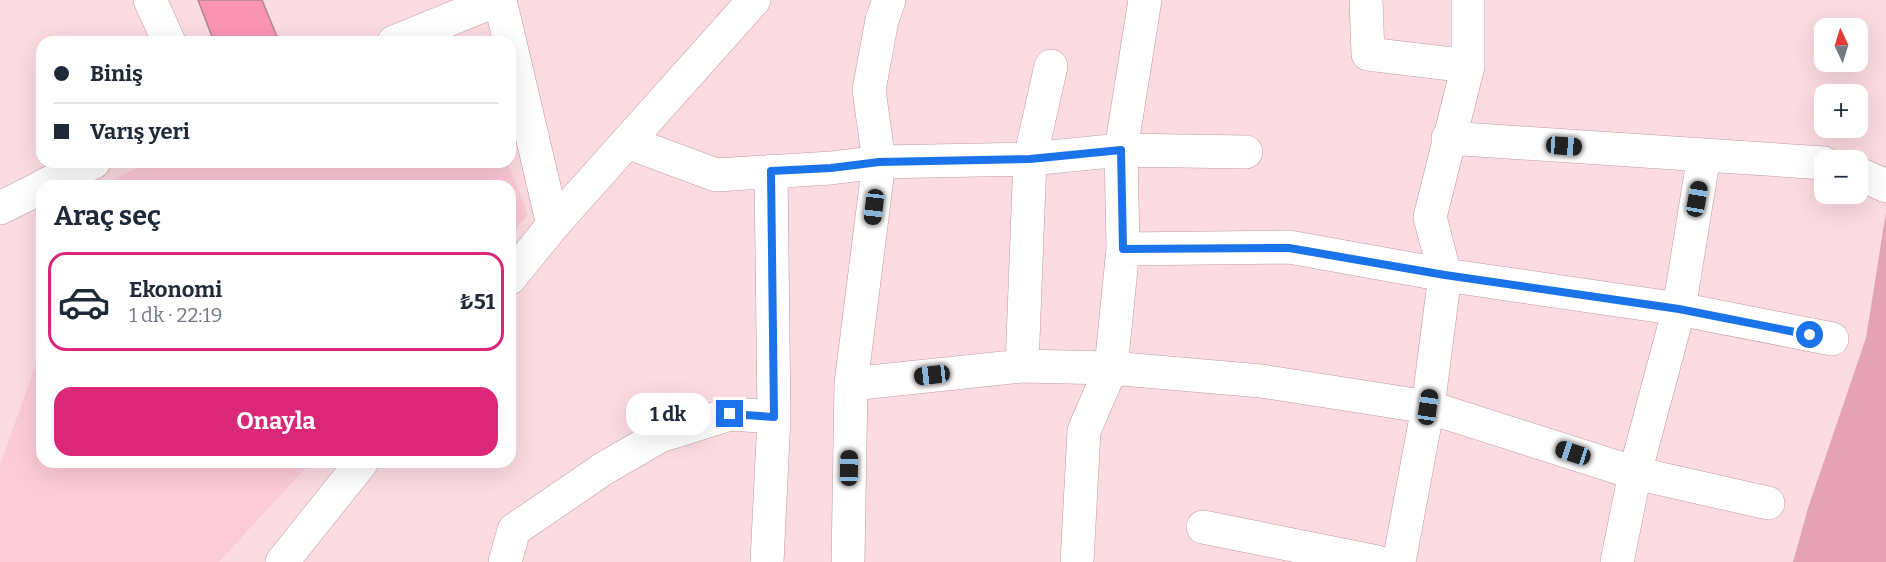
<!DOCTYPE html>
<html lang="tr">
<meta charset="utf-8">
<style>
body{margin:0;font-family:Bitter,serif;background:#f2f2f3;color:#1f2937;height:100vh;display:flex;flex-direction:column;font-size:22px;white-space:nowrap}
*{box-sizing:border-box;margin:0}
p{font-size:20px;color:#747a83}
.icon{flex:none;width:33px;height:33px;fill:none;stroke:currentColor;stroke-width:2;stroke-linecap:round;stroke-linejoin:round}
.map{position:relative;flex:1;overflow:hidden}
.side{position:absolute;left:36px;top:180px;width:480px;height:288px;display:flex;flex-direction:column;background:#fff;border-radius:18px;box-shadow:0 6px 24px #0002}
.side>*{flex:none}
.guide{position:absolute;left:36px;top:36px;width:480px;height:132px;border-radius:18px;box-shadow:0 6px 24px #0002;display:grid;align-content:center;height:132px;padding:0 18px;background:#fff}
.needle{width:39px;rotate:356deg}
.buttons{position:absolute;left:1814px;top:18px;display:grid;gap:12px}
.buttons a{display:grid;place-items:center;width:54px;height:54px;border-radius:12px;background:#fff;box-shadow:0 6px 24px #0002;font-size:30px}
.end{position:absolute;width:27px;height:27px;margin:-14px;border:8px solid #1a73e8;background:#fff;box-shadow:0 0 0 3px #fff}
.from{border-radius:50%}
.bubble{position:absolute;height:42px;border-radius:18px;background:#fff;box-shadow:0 6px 24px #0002;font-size:20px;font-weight:700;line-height:42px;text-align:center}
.car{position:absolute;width:18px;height:36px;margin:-18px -9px;border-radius:8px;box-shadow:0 0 4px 2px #0007;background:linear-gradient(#222 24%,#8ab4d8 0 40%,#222 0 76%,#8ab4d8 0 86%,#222 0)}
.guide b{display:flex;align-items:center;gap:21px;height:57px;font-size:22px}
.guide b+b{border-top:2px solid #e0e1e3}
.guide i{width:15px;height:15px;background:#1f2937}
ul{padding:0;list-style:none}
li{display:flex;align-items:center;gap:18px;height:99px;margin:0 12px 9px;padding:0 6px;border:3px solid transparent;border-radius:18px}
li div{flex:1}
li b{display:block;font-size:22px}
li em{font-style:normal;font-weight:700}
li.selected{border-color:#db2777}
li>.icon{width:54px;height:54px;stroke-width:1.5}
h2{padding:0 18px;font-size:27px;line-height:72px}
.cta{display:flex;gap:12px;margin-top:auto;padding:12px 18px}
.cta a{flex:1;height:69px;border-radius:18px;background:#db2777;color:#fff;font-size:24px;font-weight:700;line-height:69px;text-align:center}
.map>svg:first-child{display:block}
.built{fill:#fccbd8}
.green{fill:#e3a3b5}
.building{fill:#fb95b4;stroke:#ad8791;stroke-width:1.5}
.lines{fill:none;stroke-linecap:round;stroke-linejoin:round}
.minor-casing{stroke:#bf99a3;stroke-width:34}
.minor{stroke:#fff;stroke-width:33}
.route{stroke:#1a73e8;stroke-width:8}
</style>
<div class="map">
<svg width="1886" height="562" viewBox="0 0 1886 562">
<rect width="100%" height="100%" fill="#fcdbe3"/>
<path class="built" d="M152,162H507L528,214L510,236V186H113L117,177Z
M42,347V462H311L219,562H0V465Z"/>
<path class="green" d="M1886,212V562H1793L1808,508L1866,338Z"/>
<path class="building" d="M198,0H262L278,39L271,42H214Z"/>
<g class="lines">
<defs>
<path id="minor" d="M150,0L169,42
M500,0L553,225
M1366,0L1368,54L1468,66
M394,42L497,0
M1448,138L1704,155L1679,309L1635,473L1617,562
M627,142L716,175L831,168L879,162L1030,159L1121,150L1246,152
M1704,155L1824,163
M1857,173L1886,186
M43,186L94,162
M0,208L42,187
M1123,249L1289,247L1445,275L1679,309L1832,339
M510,278L553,225L754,0
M1022,366L1030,159L1051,66
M851,384L1022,366L1111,368L1261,381L1428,407L1635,473L1768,503
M1203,527L1377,562
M282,562L362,462
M505,562L514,530L603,469L660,436L730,414L774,417
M767,562L774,417L771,171
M848,562L851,384L879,162L869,90L882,20L889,0
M1077,562L1084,431L1111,368L1123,249L1121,150L1145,0
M1399,562L1428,407L1445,275L1430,217L1468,66V0"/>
</defs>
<use href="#minor" class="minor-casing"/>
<use href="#minor" class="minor"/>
</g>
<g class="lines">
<path class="route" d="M730,414L774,417L771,171L831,168L879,162L1030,159L1121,150L1123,249L1289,248L1445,275L1679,309L1810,335"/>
</g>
</svg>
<div class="buttons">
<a><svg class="needle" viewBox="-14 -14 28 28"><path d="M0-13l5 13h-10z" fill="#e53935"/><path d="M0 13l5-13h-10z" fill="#747a83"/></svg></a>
<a>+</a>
<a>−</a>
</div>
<i class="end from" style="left:1810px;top:335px"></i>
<i class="end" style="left:730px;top:414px"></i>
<div class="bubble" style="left:626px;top:393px;width:84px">1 dk</div>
<i class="car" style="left:1564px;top:146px;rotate:94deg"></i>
<i class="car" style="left:1697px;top:199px;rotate:10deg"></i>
<i class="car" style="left:874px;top:207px;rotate:187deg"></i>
<i class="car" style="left:932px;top:375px;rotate:263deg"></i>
<i class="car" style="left:1428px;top:407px;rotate:8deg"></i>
<i class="car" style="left:1573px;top:453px;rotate:288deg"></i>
<i class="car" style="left:849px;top:468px;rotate:1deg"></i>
<div class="guide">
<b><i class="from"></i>Biniş</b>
<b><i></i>Varış yeri</b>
</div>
<section class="side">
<h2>Araç seç</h2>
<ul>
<li class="selected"><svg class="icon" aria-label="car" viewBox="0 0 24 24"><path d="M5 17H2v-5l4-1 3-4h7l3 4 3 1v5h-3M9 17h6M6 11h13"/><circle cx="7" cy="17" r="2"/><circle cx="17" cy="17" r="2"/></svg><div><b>Ekonomi</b><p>1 dk · 22:19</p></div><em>₺51</em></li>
</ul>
<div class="cta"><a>Onayla</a></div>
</section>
</div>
